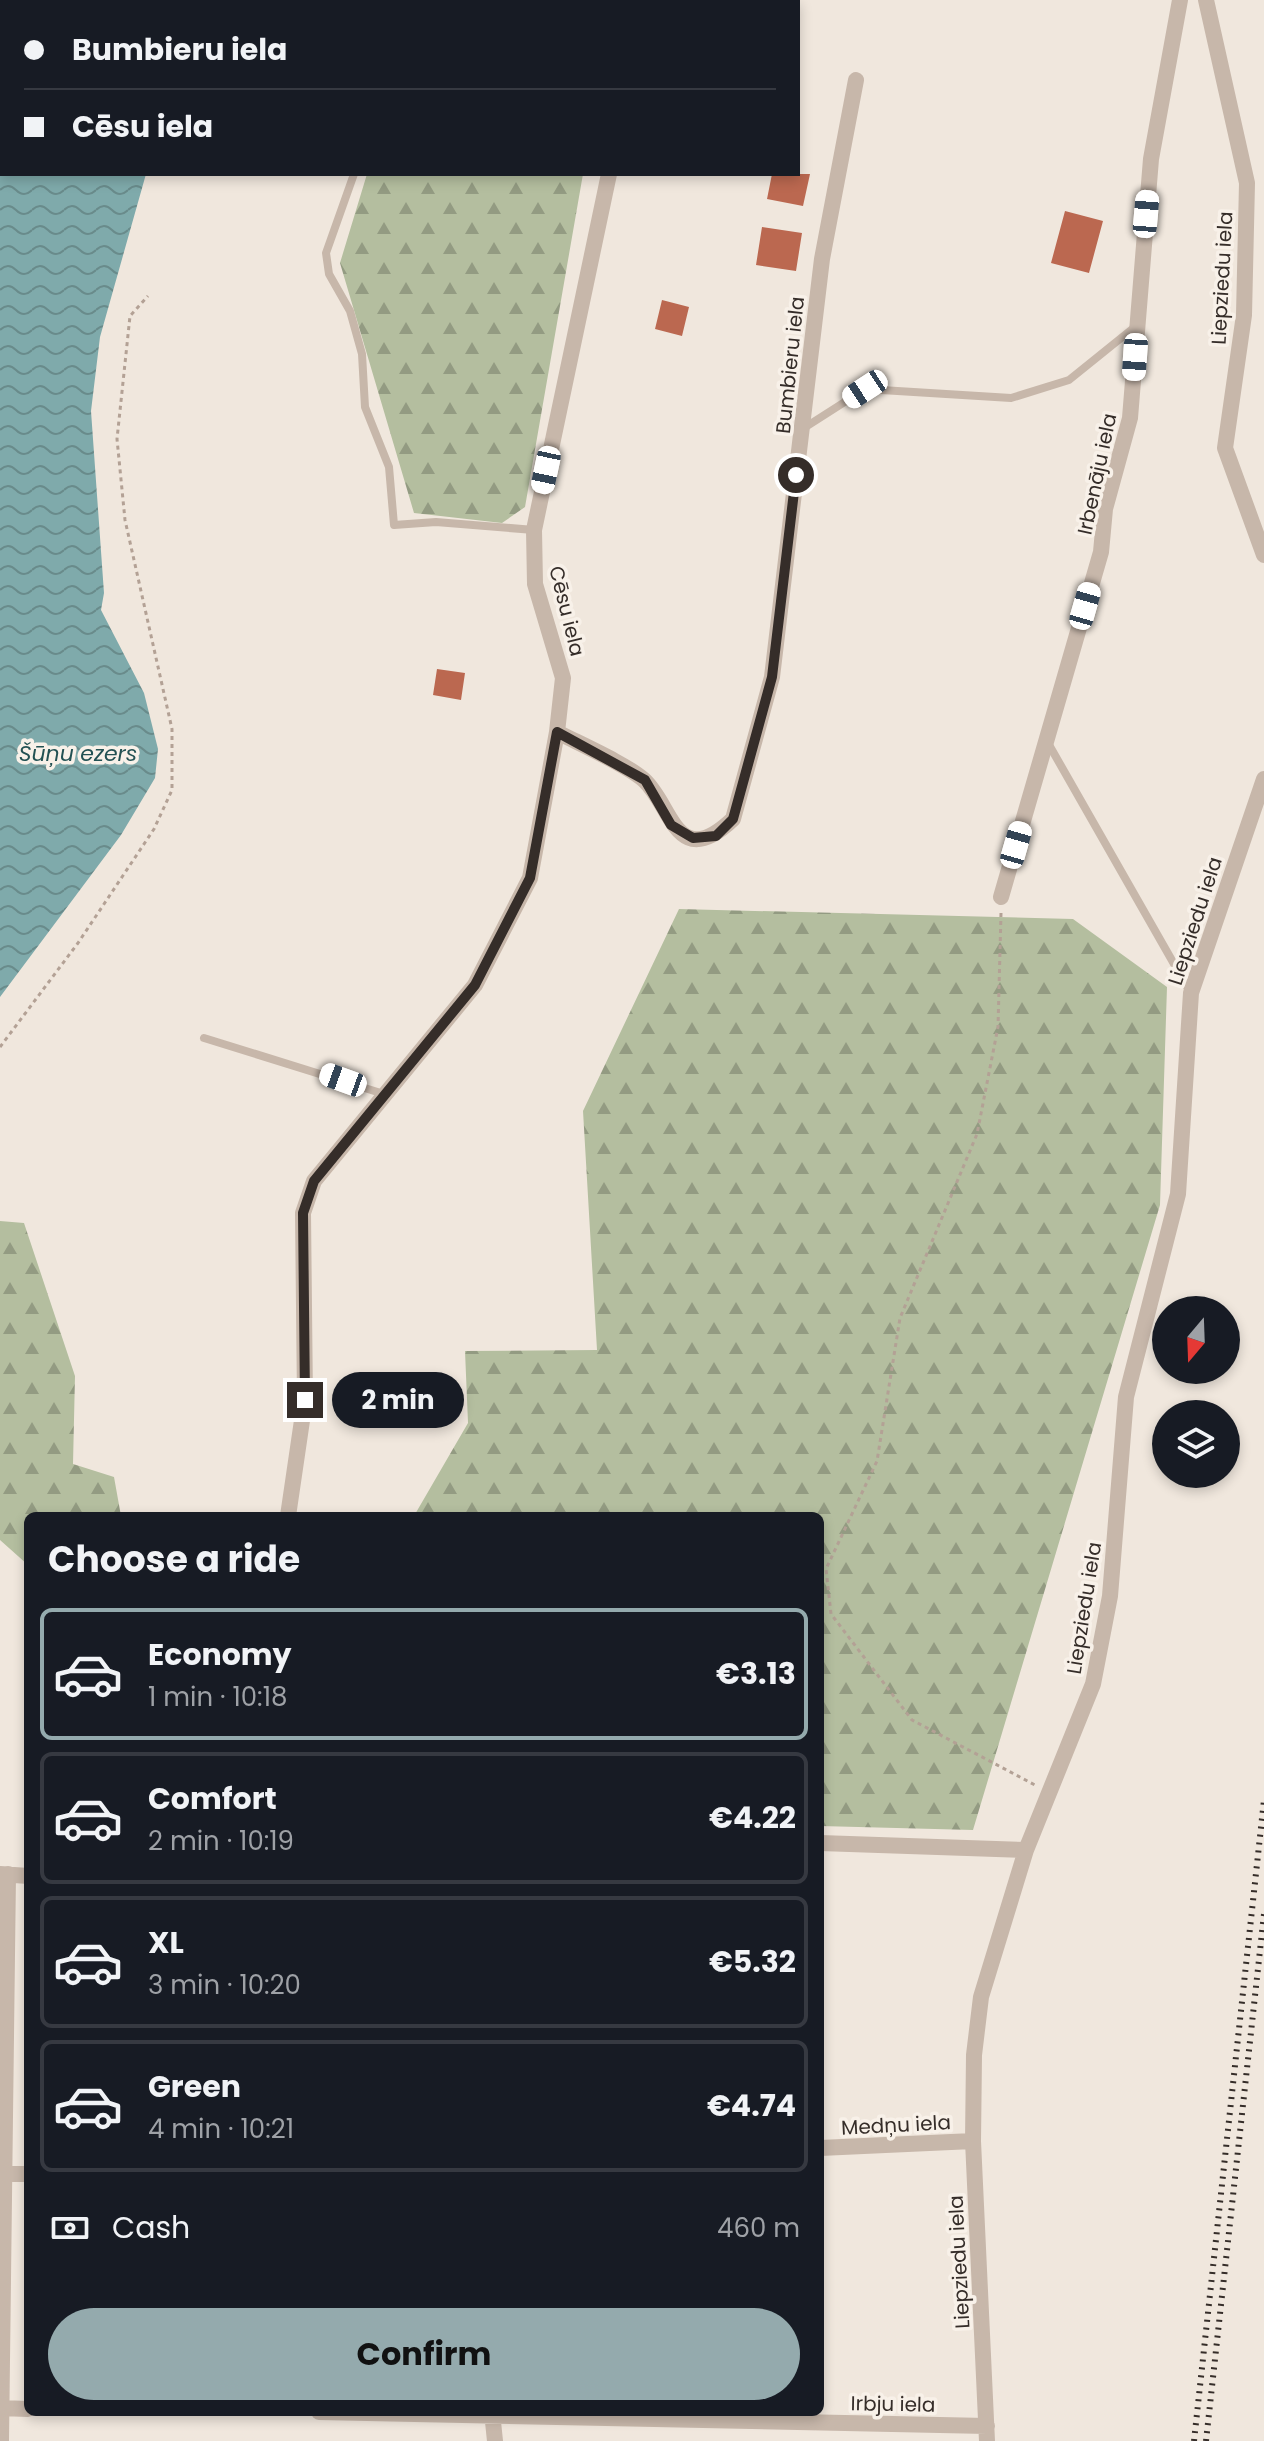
<!DOCTYPE html>
<meta charset="utf-8">
<style>
body{margin:0;font-family:Poppins,sans-serif;background:#242831;color:#f1f3f6;height:100vh;display:flex;flex-direction:column;font-size:30px;white-space:nowrap}
*{box-sizing:border-box;margin:0}
p{font-size:26px;color:#9ea1a6}
.icon{flex:none;width:44px;height:44px;fill:none;stroke:currentColor;stroke-width:2;stroke-linecap:round;stroke-linejoin:round}
.map{position:relative;flex:1;overflow:hidden}
.panel{position:absolute;left:24px;top:1512px;width:800px;height:904px;display:flex;flex-direction:column;background:#171b24;border-radius:12px;box-shadow:0 4px 12px #0003}
.panel>*{flex:none}
.guide{position:absolute;left:0px;top:0px;width:800px;height:176px;box-shadow:0 4px 12px #0003;display:grid;align-content:center;height:176px;padding:0 24px;background:#171b24}
.needle{width:52px;rotate:199deg}
.tools{position:absolute;left:1152px;top:1296px;display:grid;gap:16px}
.tools a{display:grid;place-items:center;width:88px;height:88px;border-radius:50%;background:#171b24;box-shadow:0 4px 12px #0003;font-size:40px}
.end{position:absolute;width:36px;height:36px;margin:-18px;border:10px solid #352d29;background:#fff;box-shadow:0 0 0 4px #fff}
.from{border-radius:50%}
.bubble{position:absolute;height:56px;border-radius:28px;background:#171b24;box-shadow:0 4px 12px #0003;font-size:26px;font-weight:700;line-height:56px;text-align:center}
.car{position:absolute;width:24px;height:48px;margin:-24px -12px;border-radius:10px;box-shadow:0 0 6px 2px #0007;background:linear-gradient(#fff 24%,#345 0 40%,#fff 0 76%,#345 0 86%,#fff 0)}
.guide b{display:flex;align-items:center;gap:28px;height:76px;font-size:30px}
.guide b+b{border-top:2px solid #363941}
.guide i{width:20px;height:20px;background:#f1f3f6}
ul{padding:0;list-style:none}
li{display:flex;align-items:center;gap:24px;height:132px;margin:0 16px 12px;padding:0 8px;border:4px solid #363941;border-radius:12px}
li div{flex:1}
li b{display:block;font-size:30px}
li em{font-style:normal;font-weight:700}
li.active{border-color:#94aaad}
li>.icon{width:72px;height:72px;stroke-width:1.5}
h2{padding:0 24px;font-size:36px;line-height:96px}
.pay{display:flex;align-items:center;gap:20px;height:88px;padding:0 24px;font-size:30px}
.pay p{margin-inline-start:auto}
.cta{display:flex;gap:16px;margin-top:auto;padding:16px 24px}
.cta a{flex:1;height:92px;border-radius:48px;background:#94aaad;color:#111;font-size:32px;font-weight:700;line-height:92px;text-align:center}
.map>svg:first-child{display:block}
.forest{fill:url(#forest-firs)}
.water{fill:url(#water-waves)}
.building{fill:#bb6850}
.lines{fill:none;stroke-linecap:round;stroke-linejoin:round}
.path{stroke:#b3a195;stroke-width:3;stroke-dasharray:4 4;stroke-linecap:butt}
.lane{stroke:#c7b7aa;stroke-width:8}
.street{stroke:#c7b7aa;stroke-width:16}
.rail{stroke:#352d29;stroke-width:6;stroke-dasharray:2 6;stroke-linecap:butt}
.route{stroke:#352d29;stroke-width:10}
.labels{text-anchor:middle;stroke-width:7;stroke-linejoin:round;paint-order:stroke}
.street-label{font-size:20px;fill:#352d29;stroke:#f8f1e9}
.water-label{font-size:22px;font-style:italic;fill:#225153;stroke:#f8f1e9}
</style>
<div class="map">
<svg width="1264" height="2441" viewBox="0 0 1264 2441">
<defs>
<pattern id="forest-firs" width="22" height="20" patternUnits="userSpaceOnUse" patternTransform="scale(2)"><rect width="22" height="20" fill="#b4be9f"/><path d="M5 1l3.5 6h-7zM16 11l3.5 6h-7z" fill="#939b82"/></pattern>
<pattern id="water-waves" width="16" height="10" patternUnits="userSpaceOnUse" patternTransform="scale(2)"><rect width="16" height="10" fill="#7faaab"/><path d="M0 5q4-4 8 0t8 0" fill="none" stroke="#698b8b"/></pattern>
</defs>
<rect width="100%" height="100%" fill="#f0e7dd"/>
<path class="forest" d="M367,174H583L525,507L502,523L414,513L340,263Z
M679,909L1073,919L1167,987L1160,1205L973,1830L820,1826V1516H414L468,1423L465,1351L597,1350L583,1111Z
M0,1221L24,1223L75,1376L73,1464L114,1477L121,1516H28V1565L0,1540Z"/>
<path class="water" d="M0,0H260L2,2V174H146L100,337L91,411L104,593L101,610L144,693L158,749L155,778L121,835L0,997Z"/>
<path class="building" d="M772,174H810L803,206L767,199Z
M1065,211L1103,221L1089,273L1051,263Z
M762,227L802,233L796,271L756,265Z
M662,300L689,307L682,336L655,329Z
M437,669L465,673L461,700L433,695Z"/>
<g class="lines">
<path class="path" d="M1001,913L998,1027L977,1134L900,1318L877,1461L826,1569L831,1614L912,1720L1035,1785
M0,1047L78,943L154,829L172,790V729L125,520L117,439L130,316L148,296"/>
<path class="lane" d="M431,2L432,0
M354,174L326,253L329,274L350,311L362,354L365,407L389,467L394,525L436,522L534,530
M804,428L865,389L1011,398L1069,380L1136,326
M1048,743L1190,992
M204,1038L384,1094"/>
<path class="street" d="M1206,0L1247,183L1244,315L1225,448L1264,555
M637,2L638,0
M557,732C580,744 626,764 644,780C672,805 676,873 733,819L772,677L822,259L856,80
M1001,897L1101,552L1105,509L1130,418L1151,159L1180,0
M288,1516L305,1400L303,1213L314,1181L475,985L530,878L557,732L563,678L535,584L534,530L609,174
M820,1843L1026,1850
M0,1874L28,1876
M820,2148L973,2141
M0,2174H28
M0,2408L28,2409
M319,2412L987,2426
M492,2412L495,2441
M1,2441L8,1874
M987,2441L973,2141L974,2055L981,1997L1026,1850L1093,1684L1110,1596L1126,1397L1178,1194L1191,993L1264,779"/>
<path class="rail" d="M1194,2441L1264,1800
M1206,2441L1264,1914"/>
</g>
<g class="lines">
<path class="route" d="M305,1400L303,1213L314,1181L475,985L530,878L557,732L645,780L671,825L693,838L716,836L733,819L772,677L796,475"/>
</g>
<g class="labels">
<g class="street-label">
<text transform="translate(1222 278) rotate(-87)" y="7">Liepziedu iela</text>
<text transform="translate(790 365) rotate(-84)" y="7">Bumbieru iela</text>
<text transform="translate(1097 474) rotate(-78)" y="7">Irbenāju iela</text>
<text transform="translate(567 611) rotate(76)" y="7">Cēsu iela</text>
<text transform="translate(1195 921) rotate(-72)" y="7">Liepziedu iela</text>
<text transform="translate(1084 1608) rotate(-81)" y="7">Liepziedu iela</text>
<text transform="translate(896 2125) rotate(-3)" y="7">Medņu iela</text>
<text transform="translate(959 2262) rotate(-93)" y="7">Liepziedu iela</text>
<text transform="translate(893 2404) rotate(1)" y="7">Irbju iela</text>
</g>
<g class="water-label">
<text x="78" y="761">Šūņu ezers</text>
</g>
</g>
</svg>
<div class="tools">
<a><svg class="needle" viewBox="-14 -14 28 28"><path d="M0-13l5 13h-10z" fill="#e53935"/><path d="M0 13l5-13h-10z" fill="#9ea1a6"/></svg></a>
<a><svg class="icon" aria-label="layers" viewBox="0 0 24 24"><path d="M12 4l9 5-9 5-9-5zM3 14l9 5 9-5"/></svg></a>
</div>
<i class="end from" style="left:796px;top:475px"></i>
<i class="end" style="left:305px;top:1400px"></i>
<div class="bubble" style="left:332px;top:1372px;width:132px">2 min</div>
<i class="car" style="left:1146px;top:214px;rotate:5deg"></i>
<i class="car" style="left:1135px;top:357px;rotate:184deg"></i>
<i class="car" style="left:865px;top:389px;rotate:237deg"></i>
<i class="car" style="left:546px;top:470px;rotate:192deg"></i>
<i class="car" style="left:1085px;top:606px;rotate:16deg"></i>
<i class="car" style="left:1016px;top:845px;rotate:16deg"></i>
<i class="car" style="left:343px;top:1080px;rotate:290deg"></i>
<div class="guide">
<b><i class="from"></i>Bumbieru iela</b>
<b><i></i>Cēsu iela</b>
</div>
<section class="panel">
<h2>Choose a ride</h2>
<ul>
<li class="active"><svg class="icon" aria-label="car" viewBox="0 0 24 24"><path d="M5 17H2v-5l4-1 3-4h7l3 4 3 1v5h-3M9 17h6M6 11h13"/><circle cx="7" cy="17" r="2"/><circle cx="17" cy="17" r="2"/></svg><div><b>Economy</b><p>1 min · 10:18</p></div><em>€3.13</em></li>
<li><svg class="icon" aria-label="car" viewBox="0 0 24 24"><path d="M5 17H2v-5l4-1 3-4h7l3 4 3 1v5h-3M9 17h6M6 11h13"/><circle cx="7" cy="17" r="2"/><circle cx="17" cy="17" r="2"/></svg><div><b>Comfort</b><p>2 min · 10:19</p></div><em>€4.22</em></li>
<li><svg class="icon" aria-label="car" viewBox="0 0 24 24"><path d="M5 17H2v-5l4-1 3-4h7l3 4 3 1v5h-3M9 17h6M6 11h13"/><circle cx="7" cy="17" r="2"/><circle cx="17" cy="17" r="2"/></svg><div><b>XL</b><p>3 min · 10:20</p></div><em>€5.32</em></li>
<li><svg class="icon" aria-label="car" viewBox="0 0 24 24"><path d="M5 17H2v-5l4-1 3-4h7l3 4 3 1v5h-3M9 17h6M6 11h13"/><circle cx="7" cy="17" r="2"/><circle cx="17" cy="17" r="2"/></svg><div><b>Green</b><p>4 min · 10:21</p></div><em>€4.74</em></li>
</ul>
<div class="pay"><svg class="icon" aria-label="cash" viewBox="0 0 24 24"><path d="M3 7h18v10H3z"/><circle cx="12" cy="12" r="2"/></svg>Cash<p>460 m</p></div>
<div class="cta"><a>Confirm</a></div>
</section>
</div>
